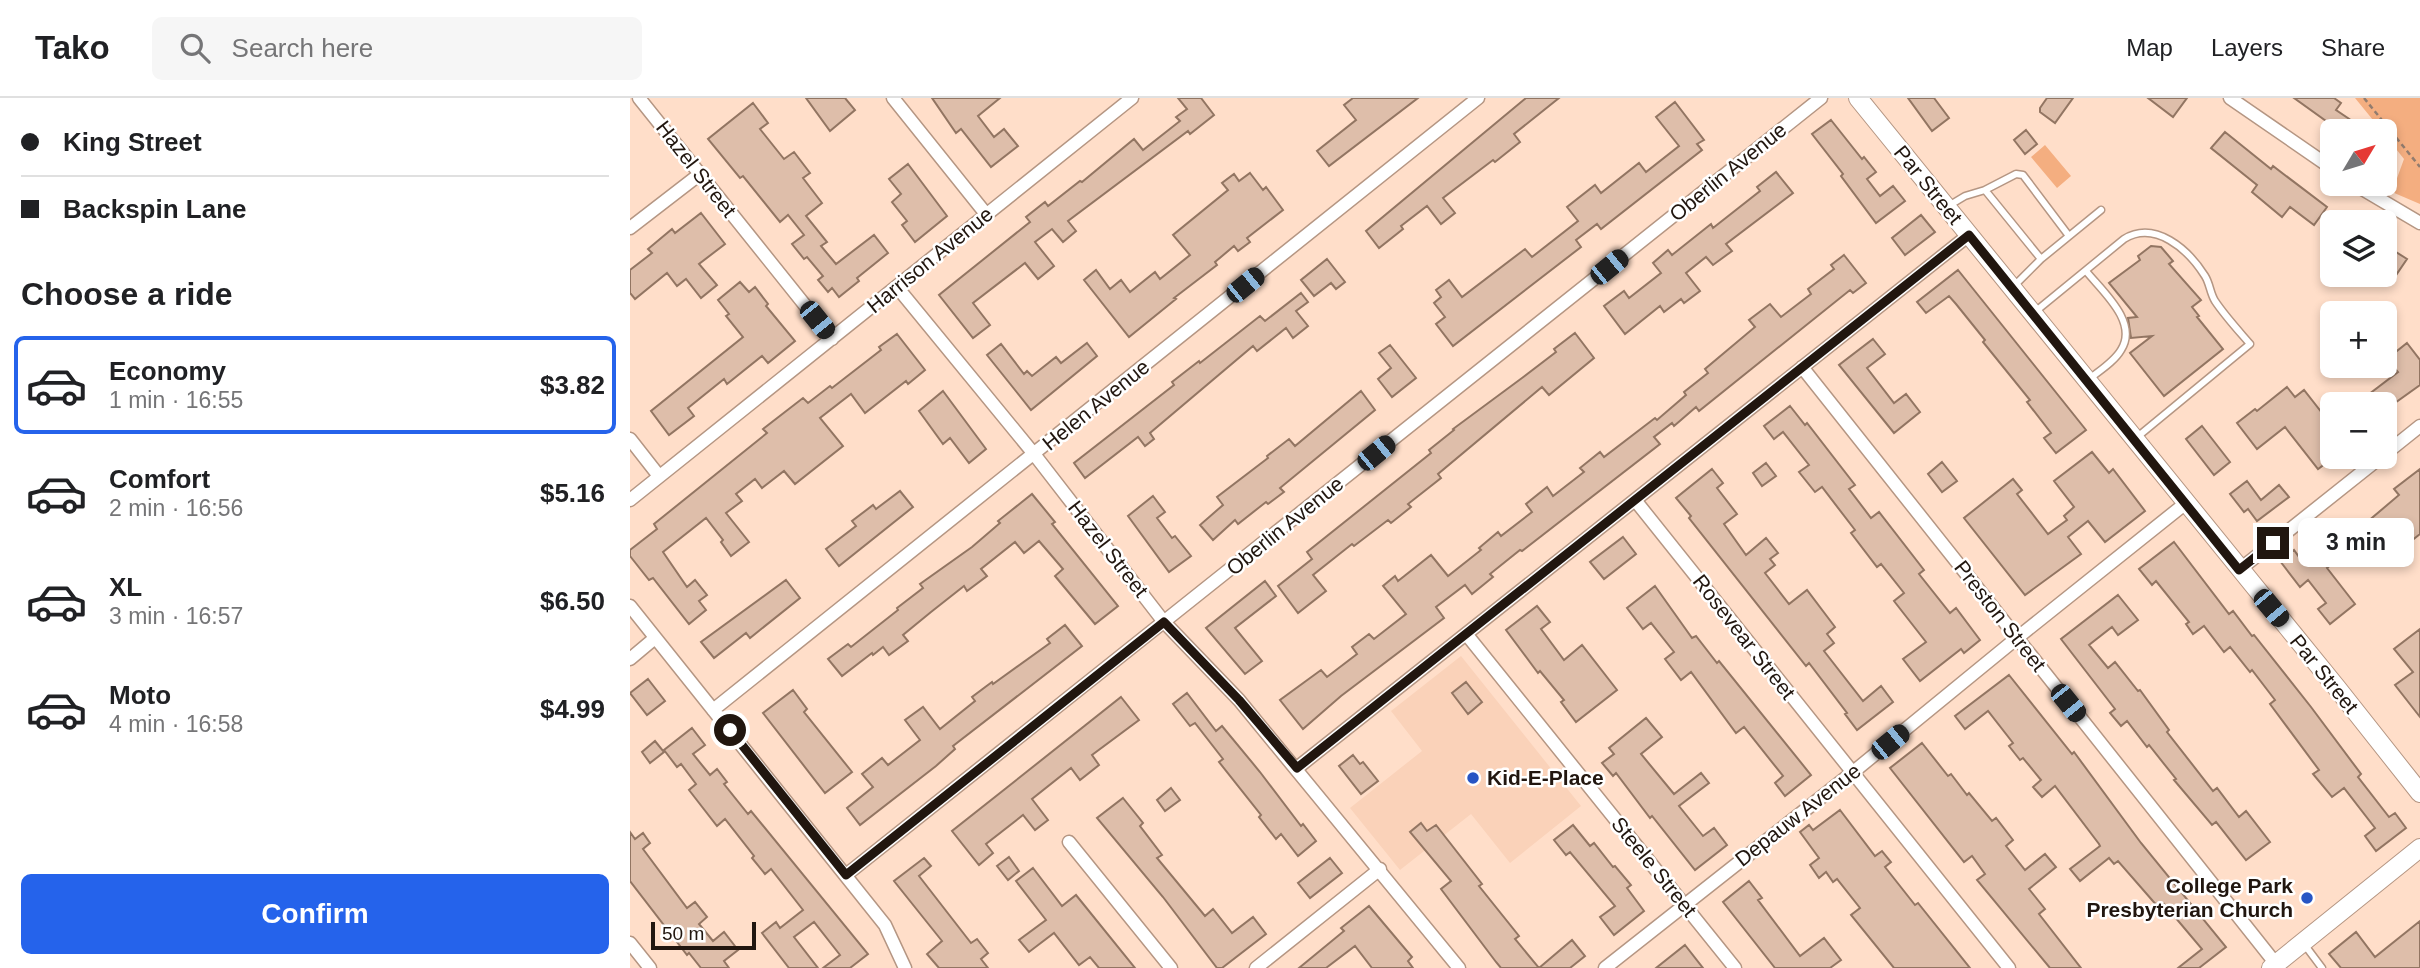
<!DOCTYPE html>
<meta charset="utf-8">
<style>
body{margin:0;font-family:Helvetica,sans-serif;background:#f6f6f6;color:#202124;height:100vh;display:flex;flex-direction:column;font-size:26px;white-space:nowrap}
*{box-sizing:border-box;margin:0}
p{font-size:23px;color:#757577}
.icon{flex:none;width:38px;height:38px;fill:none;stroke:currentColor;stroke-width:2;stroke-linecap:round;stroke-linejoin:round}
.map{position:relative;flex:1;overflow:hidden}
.drawer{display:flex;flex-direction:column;background:#fff;width:630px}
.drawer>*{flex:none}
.guide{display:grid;align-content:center;height:154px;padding:0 21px;background:#fff}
.needle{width:46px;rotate:52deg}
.buttons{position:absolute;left:1690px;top:21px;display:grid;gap:14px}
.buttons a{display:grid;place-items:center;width:77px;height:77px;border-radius:10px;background:#fff;box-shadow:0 4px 10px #0003;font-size:35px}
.scale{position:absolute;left:21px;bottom:18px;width:105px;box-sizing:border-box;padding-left:7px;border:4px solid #21160f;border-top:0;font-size:19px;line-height:24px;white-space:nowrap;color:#21160f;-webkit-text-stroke:5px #fff;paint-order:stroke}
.end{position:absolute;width:32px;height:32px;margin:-16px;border:9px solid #21160f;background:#fff;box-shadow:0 0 0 4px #fff}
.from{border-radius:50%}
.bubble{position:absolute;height:49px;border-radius:10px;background:#fff;box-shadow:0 4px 10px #0003;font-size:23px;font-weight:800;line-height:49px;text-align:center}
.car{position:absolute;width:21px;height:42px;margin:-21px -10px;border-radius:9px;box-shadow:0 0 5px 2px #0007;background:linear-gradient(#222 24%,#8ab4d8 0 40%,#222 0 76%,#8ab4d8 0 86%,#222 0)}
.guide b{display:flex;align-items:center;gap:24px;height:66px;font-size:26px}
.guide b+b{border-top:2px solid #e0e0e0}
.guide i{width:18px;height:18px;background:#202124}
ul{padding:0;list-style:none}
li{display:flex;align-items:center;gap:21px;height:98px;margin:0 14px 10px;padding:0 7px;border:4px solid transparent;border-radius:10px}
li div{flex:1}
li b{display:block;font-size:26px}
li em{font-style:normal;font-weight:800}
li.on{border-color:#2563eb}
li>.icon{width:63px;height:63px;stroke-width:1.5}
h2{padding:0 21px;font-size:32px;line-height:84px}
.cta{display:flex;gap:14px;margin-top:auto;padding:14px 21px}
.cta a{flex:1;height:80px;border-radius:10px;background:#2563eb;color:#fff;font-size:28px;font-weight:800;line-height:80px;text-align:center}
header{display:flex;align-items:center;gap:42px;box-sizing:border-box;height:98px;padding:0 35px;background:#fff;border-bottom:2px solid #e0e0e0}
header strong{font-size:33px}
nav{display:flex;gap:38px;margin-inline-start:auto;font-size:24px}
.search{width:490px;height:63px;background:#f6f6f6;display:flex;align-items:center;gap:18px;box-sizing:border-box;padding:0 24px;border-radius:10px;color:#757577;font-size:26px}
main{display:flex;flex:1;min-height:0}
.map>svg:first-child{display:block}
.built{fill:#fad2b9}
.green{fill:#f4ae80}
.building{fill:#debeaa;stroke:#927562;stroke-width:2}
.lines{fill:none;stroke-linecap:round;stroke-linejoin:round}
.lane-casing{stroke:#b59683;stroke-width:9}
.street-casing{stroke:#b59683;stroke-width:15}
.secondary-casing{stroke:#b59683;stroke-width:20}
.path{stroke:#927c6e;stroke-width:2.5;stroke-dasharray:5 3.5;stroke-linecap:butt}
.lane{stroke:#fff;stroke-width:6}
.street{stroke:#fff;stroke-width:12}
.secondary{stroke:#fff;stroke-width:18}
.route{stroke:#21160f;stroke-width:9}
.poi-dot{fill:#2755c4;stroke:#fff;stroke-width:2.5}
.labels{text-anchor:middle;stroke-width:5;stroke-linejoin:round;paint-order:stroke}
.street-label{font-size:21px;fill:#21160f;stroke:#fff}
.poi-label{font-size:21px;font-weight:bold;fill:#21160f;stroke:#fff;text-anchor:start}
</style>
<header>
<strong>Tako</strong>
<div class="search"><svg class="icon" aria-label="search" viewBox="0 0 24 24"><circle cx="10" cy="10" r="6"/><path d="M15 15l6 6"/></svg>Search here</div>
<nav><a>Map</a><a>Layers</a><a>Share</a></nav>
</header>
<main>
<section class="drawer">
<div class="guide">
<b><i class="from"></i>King Street</b>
<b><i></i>Backspin Lane</b>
</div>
<h2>Choose a ride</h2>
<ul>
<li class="on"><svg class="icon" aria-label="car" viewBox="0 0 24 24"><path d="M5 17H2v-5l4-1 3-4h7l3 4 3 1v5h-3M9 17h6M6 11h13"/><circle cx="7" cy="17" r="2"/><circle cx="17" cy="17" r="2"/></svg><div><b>Economy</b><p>1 min · 16:55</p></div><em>$3.82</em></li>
<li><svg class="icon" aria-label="car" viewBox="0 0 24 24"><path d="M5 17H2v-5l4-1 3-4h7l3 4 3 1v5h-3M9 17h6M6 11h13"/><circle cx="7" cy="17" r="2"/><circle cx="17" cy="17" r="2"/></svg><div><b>Comfort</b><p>2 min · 16:56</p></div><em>$5.16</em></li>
<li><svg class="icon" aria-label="car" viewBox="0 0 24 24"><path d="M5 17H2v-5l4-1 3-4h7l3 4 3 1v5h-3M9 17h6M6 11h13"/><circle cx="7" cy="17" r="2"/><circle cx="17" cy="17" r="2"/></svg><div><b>XL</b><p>3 min · 16:57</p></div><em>$6.50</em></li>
<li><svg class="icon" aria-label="car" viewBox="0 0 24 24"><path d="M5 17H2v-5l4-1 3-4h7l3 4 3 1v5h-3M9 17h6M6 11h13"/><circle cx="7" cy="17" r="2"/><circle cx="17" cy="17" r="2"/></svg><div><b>Moto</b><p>4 min · 16:58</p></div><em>$4.99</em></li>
</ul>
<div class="cta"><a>Confirm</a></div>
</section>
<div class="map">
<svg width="1790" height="870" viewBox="0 0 1790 870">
<rect width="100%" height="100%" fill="#ffdec9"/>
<path class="built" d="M831,558L951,708L880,765L841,716L770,772L720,710L792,653L761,613Z"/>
<path class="green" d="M1725,0H1790V106L1762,94L1774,61L1755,37V33H1752Z
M1415,47L1441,78L1427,90L1401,59Z"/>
<path class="building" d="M176,0H215L225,12L200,33Z
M302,0H370L348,18L364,39L374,31L388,48L361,69L331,31L326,35Z
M548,0H571L584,17L560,36L558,33L438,123L446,133L433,144L422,131L405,144L424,168L408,181L395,165L343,205L360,227L343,240L309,197L400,124L396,119L415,104L418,108L450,83L452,84L504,41L513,52L550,23L546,19L557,11Z
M723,0H788L699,68L687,53L726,22L714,7Z
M896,0H929L884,36L890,44L865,64L863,62L813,100L825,115L811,126L797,108L771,128L773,131L749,150L736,133Z
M1278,0H1304L1319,20L1302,33Z
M1417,0H1443L1425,25L1410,14V10Z
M1518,0H1557L1543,19Z
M1664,0H1704L1711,5L1706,12L1737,33H1710Z
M1045,4L1074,42L1067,46L1072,52L971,131L967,126L946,142L951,149L823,248L806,226L815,219L804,205L811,199L806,192L819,182L832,199L895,151L902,159L948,123L937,109L965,87L971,95L1009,65L1016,74L1049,48L1026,19Z
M123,5L138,25L130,31L154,61L164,54L180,75L173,80L192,105L176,118L197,144L191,148L206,166L244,137L258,155L227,180L229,183L209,199L202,190L198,194L188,182L193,178L177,159L174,161L162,146L174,137L158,117L150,124L113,78L110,80L78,41Z
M1201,22L1232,61L1234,59L1246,74L1237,81L1250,98L1263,88L1275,103L1246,125L1211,78L1213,76L1182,36Z
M1396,32L1407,46L1395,56L1384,42Z
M1595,34L1641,71L1643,68L1697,109L1684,127L1660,109L1652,119L1622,94L1627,87L1581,50Z
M278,66L317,118L285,144L272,127L277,123L262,104L271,96L259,81Z
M1146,74L1163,95L1096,146L1102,153L1083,167L1076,159L1056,175L1070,193L1054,205L1051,201L1034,214L1030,208L995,236L974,208L994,193L999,200L1031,175L1023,165L1038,152L1042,157L1081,126L1083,130L1130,93L1127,89Z
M620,75L633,92L636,89L653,112L617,140L620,144L608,153L604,148L585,164L587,167L544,200L546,201L499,239L454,182L466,172L480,191L491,182L500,194L525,174L530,181L560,157L543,137L598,92L592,85L604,76L609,83Z
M71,115L95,146L69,166L87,187L71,200L56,181L47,188L37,175L5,201L0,195V172L22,155L18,151L42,131L45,135Z
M1291,117L1305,134L1275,157L1262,140Z
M1755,147L1777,161L1764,180L1755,174Z
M1521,148L1531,149L1543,163L1539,166L1571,202L1562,209L1569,218L1567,219L1593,251L1534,298L1500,255L1522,238L1501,240L1498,220L1507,219L1479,185L1510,162L1508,158Z
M1214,157L1236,185L1223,195L1220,192L1069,313L1066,309L1044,328L1042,325L1024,339L1030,346L892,453L890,452L860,476L863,479L842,496L835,487L806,509L814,520L711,598L673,631L650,602L691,572L697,579L727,556L722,549L739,536L744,541L776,516L753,488L765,478L768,483L801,457L818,478L851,452L849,450L868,434L871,438L902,414L896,406L917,389L923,398L954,374L950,370L970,354L974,359L1025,320L1027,322L1056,297L1054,294L1078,275L1075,271L1125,229L1119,222L1140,206L1151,219L1181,196L1178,191L1204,171L1201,167Z
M697,161L715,184L706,191L701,185L684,198L671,182Z
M1328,172L1456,332L1426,355L1414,340L1421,335L1397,304L1400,302L1353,244L1355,242L1326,206L1319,198L1296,215L1287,204Z
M110,184L119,194L125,189L138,206L136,208L165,243L138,265L132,258L97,286L94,281L58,310L64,318L39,337L21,313L113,239L96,218L99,216L88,202Z
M671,195L678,204L666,213L678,228L663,240L656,230L627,253L623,248L520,335L524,341L515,348L508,339L455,380L444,365L544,287L542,284L569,263L570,265L630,218L635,223Z
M945,235L964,260L919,297L912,289L808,376L811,380L778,406L781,409L761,425L758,422L724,448L722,446L683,477L696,493L668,515L648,488L682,461L677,454L801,355L799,352L824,332L823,331L892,280L926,254L924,251Z
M267,236L295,272L278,286L276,283L235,315L221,296L190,320L213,348L165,386L154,373L132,390L125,381L106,396L112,403L96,415L119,444L101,458L91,444L93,442L76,420L33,454L57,489L65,482L77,497L69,503L76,512L59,526L23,480L19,482L0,458V452L27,431L24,426L137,335L133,331L173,300L178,305L200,288L202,290L251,252L249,249Z
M1243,241L1255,256L1237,270L1264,305L1276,296L1290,314L1264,335L1209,267Z
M457,245L467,258L401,312L357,257L371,246L394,276L397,273L402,278L426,259L431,265Z
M1777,245L1790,262V287L1755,312V306H1726L1768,274L1757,261Z
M760,247L786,280L762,299L748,281L761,270L749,255Z
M1657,289L1665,299L1674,292L1703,329V360L1688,371L1655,329L1627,351L1607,325L1625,311L1627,313Z
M313,293L356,351L339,365L320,340L313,346L289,313Z
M731,293L745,312L650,390L654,394L638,406L636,404L608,426L605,422L583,442L570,427L593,407L587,399L638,360L637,358L659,341L665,348Z
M1160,308L1175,327L1177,325L1225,387L1219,391L1241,420L1249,414L1294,472L1289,476L1320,515L1326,510L1350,542L1334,555L1331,551L1290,583L1273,561L1296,544L1264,503L1274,495L1251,466L1247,469L1221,435L1225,432L1192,389L1185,394L1169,374L1179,367L1153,334L1144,341L1134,328Z
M1572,328L1600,364L1584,377L1556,341Z
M1462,354L1479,375L1483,371L1515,413L1475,444L1458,423L1438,439L1451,456L1395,497L1334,420L1383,381L1392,392L1387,396L1418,436L1437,422L1434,418L1444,409L1424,383Z
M1312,364L1327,383L1312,394L1298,376Z
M1136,365L1146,378L1132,388L1123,375Z
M1082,371L1093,385L1087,390L1107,416L1094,426L1116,457L1136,440L1148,455L1140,461L1145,467L1135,475L1159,506L1177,492L1205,529L1197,536L1204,545L1194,553L1233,603L1251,588L1263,604L1227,632L1215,616L1217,615L1179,565L1176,568L1059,420L1061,418L1046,400Z
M1790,371V436L1756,463L1730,430L1769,397L1764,391Z
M1617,383L1631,402L1649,387L1659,399L1627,423L1618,411L1614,414L1600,396Z
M270,393L283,409L209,468L196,451L226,428L222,423L243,407L246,411Z
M402,396L425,424L422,426L488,508L465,526L425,478L433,471L409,443L394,455L385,444L351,471L357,478L337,493L334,488L301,514L273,537L278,543L259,557L253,549L243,557L242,555L212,578L198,561L218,546L221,549L268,512L267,510L293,490L290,486L342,449L370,425L368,423Z
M523,398L535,414L527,420L542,440L545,438L561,458L539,474L498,418Z
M1696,438L1712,458L1697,470L1725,506L1700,526L1688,511L1696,505L1678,482L1670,489L1650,463L1664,452L1669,459Z
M993,439L1006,456L974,481L960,464Z
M1544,444L1599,516L1603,513L1622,538L1624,537L1681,609L1731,676L1728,679L1759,719L1765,715L1776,730L1746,753L1735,738L1745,730L1714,690L1702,699L1683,676L1689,672L1640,606L1645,602L1622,572L1620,574L1600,549L1594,554L1574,528L1563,536L1556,526L1559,524L1526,483L1522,487L1509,471Z
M156,482L170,500L120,540L116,535L84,560L71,544Z
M635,483L646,498L605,530L632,563L615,576L576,530Z
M1025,488L1062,540L1066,538L1087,565L1089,563L1181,677L1155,698L1145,685L1153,678L1114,629L1106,635L1061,574L1051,582L1035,561L1044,554L1021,525L1013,531L997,510Z
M1488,497L1508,522L1488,537L1482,529L1459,547L1478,570L1485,564L1508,593L1510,592L1539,632L1537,634L1583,693L1587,690L1609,719L1616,713L1640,744L1616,762L1586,724L1582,727L1544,682L1546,681L1519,647L1517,649L1497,623L1491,628L1480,615L1485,611L1431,541Z
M907,508L920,524L911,531L934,562L952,547L987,592L946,624L931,604L934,602L910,573L908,575L876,532Z
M435,527L452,548L323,648L325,651L306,668L230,727L217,710L243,689L232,676L252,660L258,667L290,642L275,622L293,609L310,631L345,603L342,599L362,584L363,586L420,545L417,541Z
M1790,531V619L1765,587L1783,574L1764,551Z
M1379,577L1442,656L1444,654L1511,745L1596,849L1569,870H1548L1572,851L1534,806L1529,810L1488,763L1484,766L1479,760L1450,783L1440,771L1470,748L1469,746L1425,688L1412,699L1403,689L1411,682L1393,660L1390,662L1379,648L1383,645L1358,613L1335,631L1325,618Z
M18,581L35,603L17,617L0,595Z
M836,584L852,604L838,616L822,595Z
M163,592L177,611L174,614L222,674L195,695L133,615Z
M557,595L586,633L592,628L630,674L671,728L673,726L686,743L668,758L651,736L646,741L629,719L631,717L589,664L593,661L565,625L560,628L543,606Z
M491,599L509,622L462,657L469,667L450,682L441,670L402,701L418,722L405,732L393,717L356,746L363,755L349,767L322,733Z
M1016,620L1032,639L1011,656L1044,696L1071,675L1079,685L1049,708L1073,738L1084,730L1097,747L1065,772L1022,718L1020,720L986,675L983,678L972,665L984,656L979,650Z
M62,630L75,647L63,656L80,677L87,671L97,684L94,686L118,716L121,713L238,856L220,870H193L210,857L184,824L164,839L188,870H159L132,835L146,824L150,830L173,812L141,771L135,776L122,760L124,758L95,721L87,728L59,692L66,686L51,666L47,669L34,652Z
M25,643L34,654L20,665L12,654Z
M1292,645L1318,678L1321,676L1337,697L1339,695L1362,723L1366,720L1383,742L1376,748L1395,772L1415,756L1426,769L1399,791L1415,811L1409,816L1451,870H1420L1347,782L1355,776L1342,758L1334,764L1260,670Z
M723,657L730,666L733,664L748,683L731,696L709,668Z
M541,690L550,702L535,713L527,702Z
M493,700L513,725L510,728L532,757L527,760L575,818L583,811L602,835L623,819L636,836L592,870H587L533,799L467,720Z
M1210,712L1245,758L1252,753L1261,764L1255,769L1285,807L1288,805L1340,870H1264L1221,817L1230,810L1207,781L1203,784L1196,774L1189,780L1180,767L1189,760L1170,734L1179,727L1183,732Z
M791,725L797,733L806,727L852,786L849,788L889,838L885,841L909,870H871L866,864L811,791L821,783L780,734Z
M943,727L960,748L964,745L983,769L985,768L1001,787L997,790L1014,813L984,837L970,819L985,808L940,754L936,757L924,742Z
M0,734L5,741L13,735L20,745L13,751L57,810L65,804L77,819L69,826L83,843L94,834L108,852L94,863L99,870H71L59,855L57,857L0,783Z
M379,759L389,773L378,782L367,768Z
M294,760L301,768L289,778L341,845L347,841L358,855L351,861L358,870H309L297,856L312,843L264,783Z
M700,760L712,775L680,800L668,785Z
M403,770L432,808L446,797L505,870H469L460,859L449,867L424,835L399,854L389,842L416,822L386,783Z
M1119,783L1132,800L1128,802L1170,858L1194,840L1211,862L1200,870H1145L1093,804Z
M739,808L782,859L778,863L783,870H742L725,848L696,870H669L714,833L711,830Z
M1790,823V870H1711L1699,856L1726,834L1745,859Z
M942,842L955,858L940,870H909Z
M1055,847L1073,870H1026Z"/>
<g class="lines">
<defs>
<path id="lane" d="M1355,92L1386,76L1393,77L1439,138
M1320,107L1335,98L1355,92L1411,161
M1456,173C1472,193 1509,224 1491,252C1484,264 1469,273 1458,282
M1383,189L1411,161L1471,112
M1406,213L1494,141C1525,122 1558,151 1575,178C1580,186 1580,195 1585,203C1595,218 1608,232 1620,246L1506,340
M1674,846L1692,870"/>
<path id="street" d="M9,0L202,241
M263,0L356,116
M1600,0L1703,71
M1724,86L1790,125
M0,130L70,76
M267,189L404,356L534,524L609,602L829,870
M1172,269L1646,866
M0,341L29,378
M1755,356L1790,328
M0,402L502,0
M1005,402L1379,870
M1609,472L1751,359
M0,508L255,827L275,870
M837,537L1105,870
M0,561L25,540
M83,612L848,0
M667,670L1339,137
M439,744L541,870
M216,777L1191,0
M0,845L20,870
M626,870L750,771
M975,870L1222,675L1387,540L1556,405"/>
<path id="secondary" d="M1228,0L1707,590L1790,695
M1641,870L1790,750"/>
</defs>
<use href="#lane" class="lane-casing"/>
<use href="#street" class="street-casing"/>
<use href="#secondary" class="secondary-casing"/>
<path class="path" d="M1734,0L1790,69"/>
<use href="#lane" class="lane"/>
<use href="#street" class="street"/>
<use href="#secondary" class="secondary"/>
</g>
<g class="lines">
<path class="route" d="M100,632L216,777L534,524L609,602L667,670L1339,137L1609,472L1643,445"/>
</g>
<g class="poi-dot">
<circle cx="843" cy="680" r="7"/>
<circle cx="1677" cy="800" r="7"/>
</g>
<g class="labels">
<g class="street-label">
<text transform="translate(66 71) rotate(52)" y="7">Hazel Street</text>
<text transform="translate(1098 74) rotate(-39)" y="7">Oberlin Avenue</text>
<text transform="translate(1298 87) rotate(51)" y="7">Par Street</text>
<text transform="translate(300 162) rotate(-39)" y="7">Harrison Avenue</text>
<text transform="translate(466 307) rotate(-39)" y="7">Helen Avenue</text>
<text transform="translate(655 428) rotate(-39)" y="7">Oberlin Avenue</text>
<text transform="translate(478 451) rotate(52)" y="7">Hazel Street</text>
<text transform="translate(1370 518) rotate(52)" y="7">Preston Street</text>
<text transform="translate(1114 539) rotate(52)" y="7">Rosevear Street</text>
<text transform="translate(1694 576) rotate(51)" y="7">Par Street</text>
<text transform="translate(1168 717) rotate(-38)" y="7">Depauw Avenue</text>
<text transform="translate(1024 769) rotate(51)" y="7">Steele Street</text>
</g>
<g class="poi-label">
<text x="857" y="687">Kid-E-Place</text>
<text x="1663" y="795" text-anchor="end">College Park<tspan x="1663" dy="24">Presbyterian Church</tspan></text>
</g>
</g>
</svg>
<div class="buttons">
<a><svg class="needle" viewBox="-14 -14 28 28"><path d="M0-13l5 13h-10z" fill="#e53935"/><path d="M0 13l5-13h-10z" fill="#757577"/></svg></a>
<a><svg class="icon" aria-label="layers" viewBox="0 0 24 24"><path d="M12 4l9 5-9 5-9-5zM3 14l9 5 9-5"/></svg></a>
<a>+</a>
<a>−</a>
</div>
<div class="scale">50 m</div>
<i class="end from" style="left:100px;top:632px"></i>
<i class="end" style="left:1643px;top:445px"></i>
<div class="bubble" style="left:1668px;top:420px;width:116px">3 min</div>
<i class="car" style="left:979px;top:169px;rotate:51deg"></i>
<i class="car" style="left:615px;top:187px;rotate:51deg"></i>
<i class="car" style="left:187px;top:222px;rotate:141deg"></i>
<i class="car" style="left:746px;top:355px;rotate:51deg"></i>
<i class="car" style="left:1641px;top:510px;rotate:140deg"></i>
<i class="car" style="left:1438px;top:605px;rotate:141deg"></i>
<i class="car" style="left:1260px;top:644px;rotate:51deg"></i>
</div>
</main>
